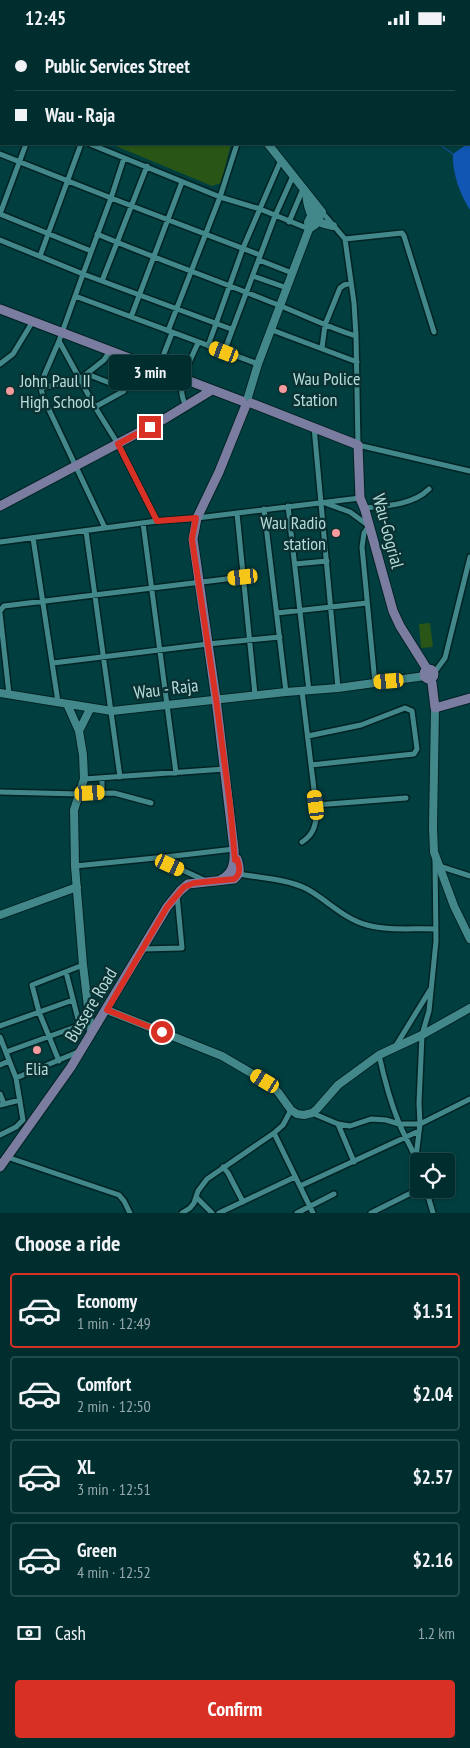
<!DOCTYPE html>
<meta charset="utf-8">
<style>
body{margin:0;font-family:"PT Sans Narrow",sans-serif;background:#0a3637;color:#f1f3f6;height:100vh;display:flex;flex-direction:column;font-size:19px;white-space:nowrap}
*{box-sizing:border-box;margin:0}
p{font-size:16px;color:#95a8aa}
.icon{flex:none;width:28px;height:28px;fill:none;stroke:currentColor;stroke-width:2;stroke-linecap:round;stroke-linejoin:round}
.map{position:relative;height:1178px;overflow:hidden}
.details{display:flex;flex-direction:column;background:#002e2f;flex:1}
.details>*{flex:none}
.hud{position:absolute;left:0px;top:0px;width:470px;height:110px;box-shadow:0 1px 4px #0004,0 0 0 1px #224a4b;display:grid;align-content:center;height:110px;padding:0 15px;background:#002e2f}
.controls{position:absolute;left:410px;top:1118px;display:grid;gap:10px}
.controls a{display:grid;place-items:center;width:45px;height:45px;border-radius:5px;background:#002e2f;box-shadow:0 1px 4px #0004,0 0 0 1px #224a4b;font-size:25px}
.end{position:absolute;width:22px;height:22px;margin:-11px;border:6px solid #d93025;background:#fff;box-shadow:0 0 0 2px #fff}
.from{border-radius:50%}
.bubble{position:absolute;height:35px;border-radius:5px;background:#002e2f;box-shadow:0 1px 4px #0004,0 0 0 1px #224a4b;font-size:16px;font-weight:700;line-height:35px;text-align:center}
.car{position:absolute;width:15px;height:30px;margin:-15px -8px;border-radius:6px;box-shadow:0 0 4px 1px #0007;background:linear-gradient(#f5c518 24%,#345 0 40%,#f5c518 0 76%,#345 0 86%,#f5c518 0)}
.hud b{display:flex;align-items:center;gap:18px;height:48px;font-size:19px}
.hud b+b{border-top:1px solid #224a4b}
.hud i{width:12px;height:12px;background:#f1f3f6}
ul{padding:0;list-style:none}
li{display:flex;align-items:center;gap:15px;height:75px;margin:0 10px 8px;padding:0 5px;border:2px solid #224a4b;border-radius:5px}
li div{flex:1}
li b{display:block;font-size:19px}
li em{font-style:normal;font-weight:700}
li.active{border-color:#d93025}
li>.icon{width:45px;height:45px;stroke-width:1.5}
h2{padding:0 15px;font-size:22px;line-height:60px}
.pay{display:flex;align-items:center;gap:12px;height:55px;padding:0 15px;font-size:19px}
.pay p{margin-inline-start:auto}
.action{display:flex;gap:10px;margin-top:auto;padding:10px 15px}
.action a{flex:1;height:58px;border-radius:5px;background:#d93025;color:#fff;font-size:20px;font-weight:700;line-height:58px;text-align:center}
.status{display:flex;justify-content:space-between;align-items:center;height:35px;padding:0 25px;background:#002e2f;direction:ltr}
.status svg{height:14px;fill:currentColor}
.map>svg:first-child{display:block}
.green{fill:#295516}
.water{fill:#1056b2}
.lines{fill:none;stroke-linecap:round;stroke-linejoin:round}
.stream{stroke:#1056b2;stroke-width:1}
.street-casing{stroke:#002324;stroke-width:8}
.secondary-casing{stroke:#002324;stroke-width:10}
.primary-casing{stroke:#002324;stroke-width:11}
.street{stroke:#42888a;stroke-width:5}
.secondary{stroke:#42888a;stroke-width:8}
.primary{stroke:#7b7da0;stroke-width:9}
.route{stroke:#d93025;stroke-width:6}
.poi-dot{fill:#f59b9e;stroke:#0b3233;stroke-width:2}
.labels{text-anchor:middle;stroke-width:5;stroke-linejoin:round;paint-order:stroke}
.poi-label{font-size:18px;fill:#b9dbdb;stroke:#0b3233;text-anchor:start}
.street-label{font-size:18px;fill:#b9dbdb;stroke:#0b3233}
</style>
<div class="status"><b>12:45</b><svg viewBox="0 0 49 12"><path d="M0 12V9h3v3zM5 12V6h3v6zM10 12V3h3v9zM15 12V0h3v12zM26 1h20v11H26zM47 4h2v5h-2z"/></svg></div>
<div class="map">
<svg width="470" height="1178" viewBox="0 0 470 1178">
<rect width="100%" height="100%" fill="#003e3f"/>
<path class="green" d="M0,0H172L174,1H1L0,90Z
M111,109H231L221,148L212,151Z
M430,588L433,612L421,613L419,589Z"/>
<path class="water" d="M470,107V175C460,159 452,138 453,119Z"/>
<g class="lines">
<path class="stream" d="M94,0L95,1
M34,1L35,0
M0,36L1,35
M439,109L453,119"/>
<defs>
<path id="street" d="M0,98L1,96
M26,109L0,179L91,216
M90,109L220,162L237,109
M0,119L111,163L124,123
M322,177L345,204L354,268L356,301L358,410L470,436
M289,187L303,154
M97,199C154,223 211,243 268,266C298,277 326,292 356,301
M345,204L402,198L404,201L434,297
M0,205L83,239L59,306L43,343L41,353L43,362L105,493
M40,221L81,109
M259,225L292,238
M253,241L287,253
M102,246L147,131
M75,261L258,329
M131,282L182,147
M231,294L83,239L111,163L260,220
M272,295L357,327
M168,296L220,162L260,174L309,194
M59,306L95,372L118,409L157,486
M208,311L243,213L281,125
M322,313L325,290L340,253L344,250L351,248
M224,317L275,181L293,141
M0,329L13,319L33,286
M158,334L172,298
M87,339L125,354L124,356L95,372
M41,353L80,344L104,325L110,316
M187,372C173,352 190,327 198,308
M314,392L338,653
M325,468L350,477L369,491L364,498L362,512L375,648
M288,471L309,656
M364,473C386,471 413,470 429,454
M264,474L286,657
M237,478L255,660
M143,488L176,738
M86,496L120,742
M33,503L58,667
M0,507L157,486L197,483L360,463
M295,529L327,526
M0,576L4,571L243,542
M0,578L9,659
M277,578L367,568
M53,628L208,609L280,602
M434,638L445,623L470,522
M308,701L361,690L405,673L412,676L417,714L414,719L311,730
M102,743V758
M84,744L225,734
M0,757L79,759L114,758L151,768
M316,770L406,763
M302,807C313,800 315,792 317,779L302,656
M157,823L234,814
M75,831L156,823L204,845
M439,831L470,841
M239,839C261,843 287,844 307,854C327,865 344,884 367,890C388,896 414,893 436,894
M143,914L182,913L177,860
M0,991L73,965
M0,1002L16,1043L23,1085L16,1092L0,1100
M395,1012L430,955
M6,1017L78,991L79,988L66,937
M379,1020C384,1043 390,1066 399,1088C405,1103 414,1116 419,1132
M59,1026L39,977L32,950L83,930
M0,1030L9,1026
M16,1043L78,1017
M0,1059L4,1069
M0,1070L20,1065
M291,1075L283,1090L274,1098L313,1178
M312,1078L338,1089L350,1091L371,1084L386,1085L399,1089H420L470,1064
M338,1089L354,1127
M7,1122L119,1160L124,1166L130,1178
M416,1122L420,1089L419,1068L422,1000L429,976L436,906L435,824
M223,1132L228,1138L243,1167
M300,1151L419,1096
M426,1154L433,1178
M196,1162L212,1178
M182,1178L190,1173L194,1168L198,1156L207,1144L274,1098
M219,1178L295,1142
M297,1178L334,1159
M371,1178L419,1154"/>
<path id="secondary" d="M178,0L179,1
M268,109L322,177L315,190L309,194
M306,158C308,179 312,188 333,191
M248,362L258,329L309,194L308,187L316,171
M0,658L112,676L286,657L338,653L425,641
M67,669L79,696
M435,673L433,793L434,817L454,871L470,904
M90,674L79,696L83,720L84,744L74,775L75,831L83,930L91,997
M0,880L77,852
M107,975L222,1021L265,1046L278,1057L291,1075L297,1079L304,1080L312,1078L317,1074L338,1050L379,1020L422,1000L470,973"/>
<path id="primary" d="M0,274L242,366
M251,368L358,410L360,463L365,475L393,576L400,591L427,634
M0,471L166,383L212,355
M424 639a5 5 0 1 1 10 0a5 5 0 1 1-10 0Z
M430,643L432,648L435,673L470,663
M220,845C233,839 235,828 234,814L216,664L193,504L197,483L219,437L246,370
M0,1132L71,1032L167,872L180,856L188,849L234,844C241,839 240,833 237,824L235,825"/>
</defs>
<use href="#street" class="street-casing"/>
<use href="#secondary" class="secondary-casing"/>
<use href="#primary" class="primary-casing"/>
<use href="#street" class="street"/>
<use href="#secondary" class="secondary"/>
<use href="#primary" class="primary"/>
</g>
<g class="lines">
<path class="route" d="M150,392L118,409L157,486L196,483L192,504L216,664L230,770L235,825L237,824C240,832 241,839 234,844L194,848L184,852L167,872L107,975L162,997"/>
</g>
<g class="poi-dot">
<circle cx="283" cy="354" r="5"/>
<circle cx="10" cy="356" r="5"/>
<circle cx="336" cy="498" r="5"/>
<circle cx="37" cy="1015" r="5"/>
</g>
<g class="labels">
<g class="poi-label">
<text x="293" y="350">Wau Police<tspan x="293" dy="21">Station</tspan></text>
<text x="20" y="352">John Paul II<tspan x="20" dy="21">High School</tspan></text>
<text x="326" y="494" text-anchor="end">Wau Radio<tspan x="326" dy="21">station</tspan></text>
<text x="37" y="1040" text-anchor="middle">Elia</text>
</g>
<g class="street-label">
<text transform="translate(388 496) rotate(75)" y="6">Wau-Gogrial</text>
<text transform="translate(166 654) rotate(-7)" y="6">Wau - Raja</text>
<text transform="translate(91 970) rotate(-59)" y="6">Bussere Road</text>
</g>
</g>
</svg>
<div class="controls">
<a><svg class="icon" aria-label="locate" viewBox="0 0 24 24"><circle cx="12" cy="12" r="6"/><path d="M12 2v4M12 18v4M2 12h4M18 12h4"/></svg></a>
</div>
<i class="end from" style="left:162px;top:997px"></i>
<i class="end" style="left:150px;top:392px"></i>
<div class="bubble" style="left:109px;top:320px;width:82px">3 min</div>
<i class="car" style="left:224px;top:317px;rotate:291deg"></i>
<i class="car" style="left:243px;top:542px;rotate:264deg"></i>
<i class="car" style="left:389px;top:646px;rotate:265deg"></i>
<i class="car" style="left:90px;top:758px;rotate:87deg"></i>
<i class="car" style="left:316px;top:770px;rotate:353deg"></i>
<i class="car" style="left:170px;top:830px;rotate:115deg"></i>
<i class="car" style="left:265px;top:1046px;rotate:301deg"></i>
<div class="hud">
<b><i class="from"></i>Public Services Street</b>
<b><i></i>Wau - Raja</b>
</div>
</div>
<section class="details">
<h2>Choose a ride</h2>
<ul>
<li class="active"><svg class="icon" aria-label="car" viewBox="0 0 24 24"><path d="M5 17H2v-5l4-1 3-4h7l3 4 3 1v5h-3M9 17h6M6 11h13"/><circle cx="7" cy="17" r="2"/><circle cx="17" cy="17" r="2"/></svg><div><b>Economy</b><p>1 min · 12:49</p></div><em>$1.51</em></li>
<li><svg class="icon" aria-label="car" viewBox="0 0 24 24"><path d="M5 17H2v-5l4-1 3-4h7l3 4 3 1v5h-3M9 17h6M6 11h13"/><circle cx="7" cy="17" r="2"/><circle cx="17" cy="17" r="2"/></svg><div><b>Comfort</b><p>2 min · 12:50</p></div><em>$2.04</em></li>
<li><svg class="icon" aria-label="car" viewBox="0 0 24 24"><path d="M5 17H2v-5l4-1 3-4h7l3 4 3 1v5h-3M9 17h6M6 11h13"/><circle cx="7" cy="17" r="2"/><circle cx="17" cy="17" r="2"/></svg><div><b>XL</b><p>3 min · 12:51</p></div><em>$2.57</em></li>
<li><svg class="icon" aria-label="car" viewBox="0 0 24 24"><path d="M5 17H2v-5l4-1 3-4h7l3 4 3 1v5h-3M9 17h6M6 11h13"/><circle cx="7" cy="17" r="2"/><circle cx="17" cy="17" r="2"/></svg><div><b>Green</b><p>4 min · 12:52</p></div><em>$2.16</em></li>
</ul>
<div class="pay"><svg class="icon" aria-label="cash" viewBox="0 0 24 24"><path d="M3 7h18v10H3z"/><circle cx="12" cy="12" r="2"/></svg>Cash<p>1.2 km</p></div>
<div class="action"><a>Confirm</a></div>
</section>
